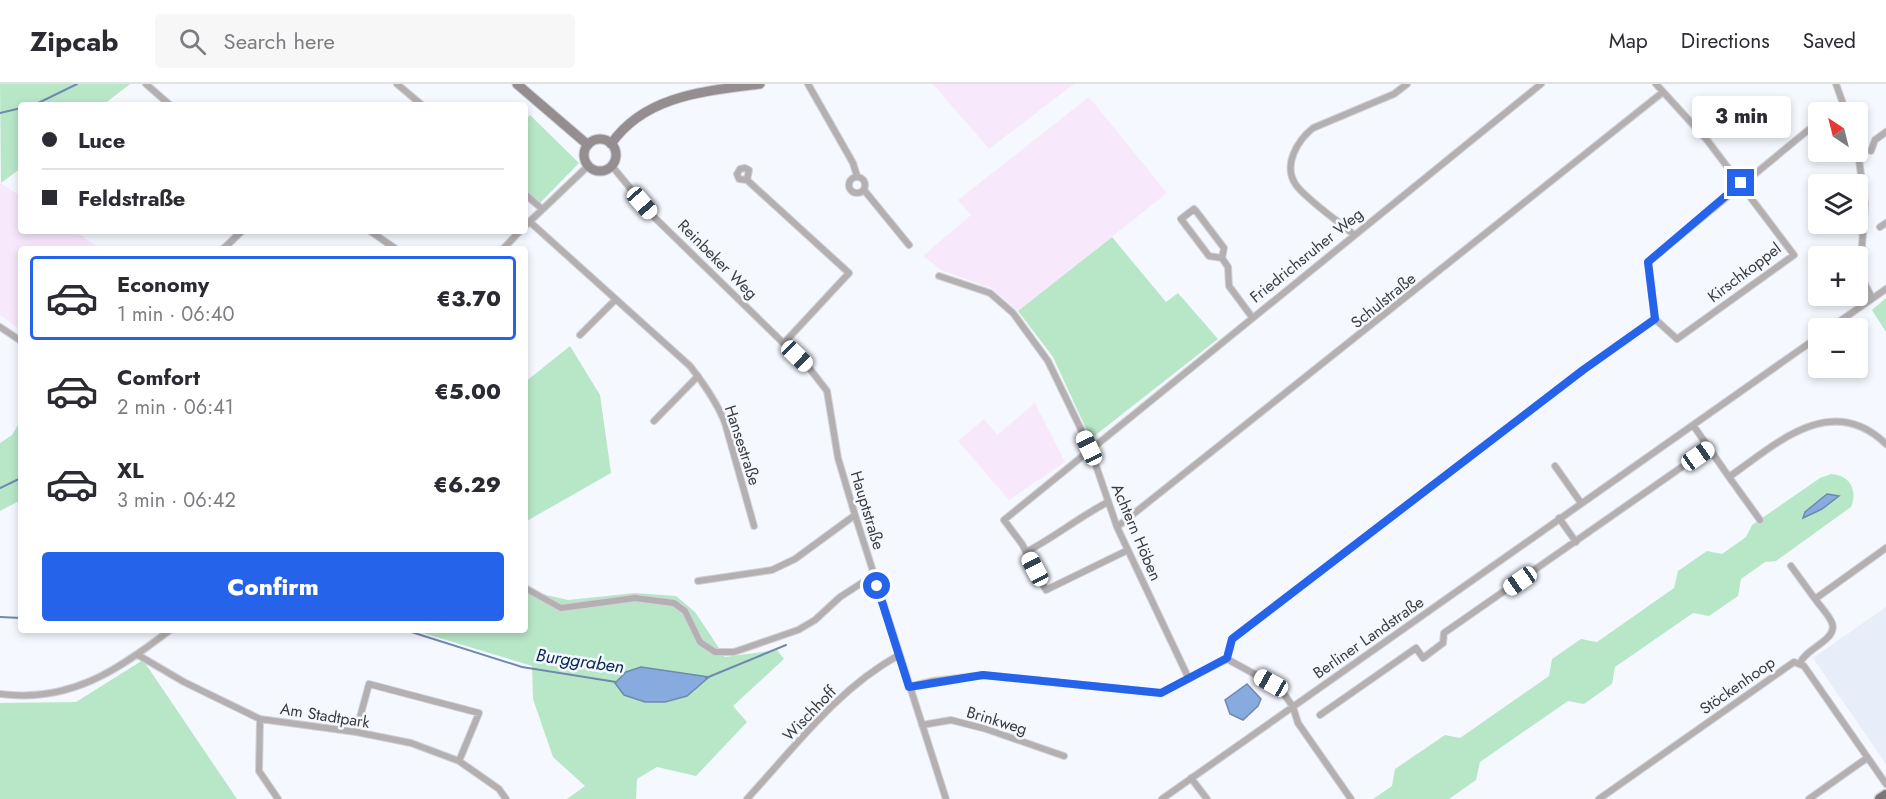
<!DOCTYPE html>
<meta charset="utf-8">
<style>
body{margin:0;font-family:Jost,sans-serif;background:#f7f7f7;color:#2b2b33;height:100vh;display:flex;flex-direction:column;font-size:22px;white-space:nowrap}
*{box-sizing:border-box;margin:0}
p{font-size:20px;color:#7c7c81}
.icon{flex:none;width:33px;height:33px;fill:none;stroke:currentColor;stroke-width:2;stroke-linecap:round;stroke-linejoin:round}
.map{position:relative;flex:1;overflow:hidden}
.sheet{position:absolute;left:18px;top:162px;width:510px;height:387px;display:flex;flex-direction:column;background:#fff;border-radius:6px;box-shadow:0 3px 9px #0003}
.sheet>*{flex:none}
.hud{position:absolute;left:18px;top:18px;width:510px;height:132px;border-radius:6px;box-shadow:0 3px 9px #0003;display:grid;align-content:center;height:132px;padding:0 24px;background:#fff}
.needle{width:39px;rotate:325deg}
.buttons{position:absolute;left:1808px;top:18px;display:grid;gap:12px}
.buttons a{display:grid;place-items:center;width:60px;height:60px;border-radius:6px;background:#fff;box-shadow:0 3px 9px #0003;font-size:30px}
.end{position:absolute;width:27px;height:27px;margin:-14px;border:8px solid #2563eb;background:#fff;box-shadow:0 0 0 3px #fff}
.from{border-radius:50%}
.bubble{position:absolute;height:42px;border-radius:6px;background:#fff;box-shadow:0 3px 9px #0003;font-size:20px;font-weight:800;line-height:42px;text-align:center}
.car{position:absolute;width:18px;height:36px;margin:-18px -9px;border-radius:8px;box-shadow:0 0 4px 2px #0007;background:linear-gradient(#fff 24%,#345 0 40%,#fff 0 76%,#345 0 86%,#fff 0)}
.hud b{display:flex;align-items:center;gap:21px;height:57px;font-size:22px}
.hud b+b{border-top:2px solid #e1e1e2}
.hud i{width:15px;height:15px;background:#2b2b33}
ul{padding:10px 0 0;list-style:none}
li{display:flex;align-items:center;gap:18px;height:84px;margin:0 12px 9px;padding:0 12px;border:3px solid transparent;border-radius:6px}
li div{flex:1}
li b{display:block;font-size:22px}
li em{font-style:normal;font-weight:800}
li.on{border-color:#2563eb}
li>.icon{width:54px;height:54px;stroke-width:1.5}
.action{display:flex;gap:12px;margin-top:auto;padding:12px 24px}
.action a{flex:1;height:69px;border-radius:6px;background:#2563eb;color:#fff;font-size:24px;font-weight:800;line-height:69px;text-align:center}
header{display:flex;align-items:center;gap:36px;box-sizing:border-box;height:84px;padding:0 30px;background:#fff;border-bottom:2px solid #e1e1e2}
header strong{font-size:28px}
nav{display:flex;gap:33px;margin-inline-start:auto;font-size:21px}
.search{width:420px;height:54px;background:#f7f7f7;display:flex;align-items:center;gap:15px;box-sizing:border-box;padding:0 21px;border-radius:6px;color:#7c7c81;font-size:22px}
.map>svg:first-child{display:block}
.built{fill:#e7edf9}
.education{fill:#f7e8fb}
.green{fill:#b8e7c8}
.water{fill:#87abdf;stroke:#7089af;stroke-width:1.5}
.lines{fill:none;stroke-linecap:round;stroke-linejoin:round}
.stream{stroke:#7089af;stroke-width:2}
.street-casing{stroke:#d0d2d8;stroke-width:8}
.secondary-casing{stroke:#d0d2d8;stroke-width:11}
.primary-casing{stroke:#d0d2d8;stroke-width:13}
.street{stroke:#b4b0b2;stroke-width:6}
.secondary{stroke:#948e90;stroke-width:9}
.primary{stroke:#7c7578;stroke-width:10}
.route{stroke:#2563eb;stroke-width:8}
.labels{text-anchor:middle;stroke-width:5;stroke-linejoin:round;paint-order:stroke}
.street-label{font-size:16px;fill:#3a3b3e;stroke:#f5f8fe}
.water-label{font-size:18px;font-style:italic;fill:#082958;stroke:#f5f8fe}
</style>
<header>
<strong>Zipcab</strong>
<div class="search"><svg class="icon" aria-label="search" viewBox="0 0 24 24"><circle cx="10" cy="10" r="6"/><path d="M15 15l6 6"/></svg>Search here</div>
<nav><a>Map</a><a>Directions</a><a>Saved</a></nav>
</header>
<div class="map">
<svg width="1886" height="715" viewBox="0 0 1886 715">
<rect width="100%" height="100%" fill="#f5f8fe"/>
<path class="built" d="M1886,523V680L1813,574Z"/>
<path class="education" d="M933,0H1074L989,65Z
M1089,13L1167,109L1018,227L991,204L943,187L923,172L971,131L958,116Z
M0,99L21,112V147H74L101,165H21V246L0,231Z
M1035,319L1065,378L1009,416L958,357L984,335L997,351Z"/>
<path class="green" d="M0,0H130L103,21H21V84L1,99Z
M530,31L579,79L540,119L525,106V36Z
M1112,153L1166,218L1178,209L1218,255L1093,353L1088,349L1053,273L1018,227Z
M1886,214V248L1872,226Z
M570,262L600,311L611,389L525,438V298Z
M21,336V416L0,427V359L12,351Z
M1831,390C1850,391 1858,406 1851,423L1776,477L1765,478L1741,495L1738,512L1709,532L1693,529L1615,583L1612,600L1584,620L1568,617L1480,678L1476,696L1449,715H1373L1392,702L1395,685L1445,651L1460,654L1549,592L1552,575L1581,555L1597,558L1674,504L1678,487L1707,467L1722,470L1746,453L1752,441L1820,394Z
M525,506L568,516L635,509L676,512L695,528L725,573L777,566L784,575L733,622L747,638L696,692L657,683L637,695L636,715H567L585,702L553,673L533,615L532,582L413,546H525Z
M143,576L237,715H0V619L76,618Z"/>
<path class="water" d="M1827,410L1839,412L1822,425L1803,434L1805,428Z
M641,583L709,593L687,612L665,618H645L624,611L615,599L626,588Z
M1247,600L1261,615L1258,622L1243,636L1230,630L1225,616Z"/>
<g class="lines">
<path class="stream" d="M34,21L77,0
M0,29L21,24
M0,404L21,394
M0,533L21,534
M405,546L522,583L616,598
M706,594L786,561"/>
<defs>
<path id="street" d="M146,0L170,21
M397,0L422,21
M808,0L853,79L857,92
M1836,0L1846,28
M1831,28L1843,20
M1857,61L1865,120L1860,190L1872,214
M1871,67L1875,56L1886,48
M612,82L653,132L810,285L827,307L838,374L855,431L946,715
M849 101a8 8 0 1 1 16 0a8 8 0 1 1-16 0Z
M747,96L749,86L745,84L740,85L737,90L739,95L747,96L849,189L784,259
M864,106L909,161
M525,110L542,125
M530,138L690,282C704,300 717,318 725,339L754,442
M525,142L588,82
M1880,143L1886,139
M370,147L396,165
M1353,150C1338,137 1306,115 1296,101C1282,81 1298,56 1313,44L1394,10L1407,0
M223,165L242,147
M503,165L520,147
M1222,174L1209,172L1181,135L1194,125L1196,127L1224,164L1222,174L1228,183L1229,202L1252,233
M939,192L990,209L1013,229L1048,277L1090,364L1117,443L1189,595
M1655,235L1677,255L1794,171L1707,56L1656,0
M0,243L21,257
M1830,244L1886,205
M580,251L615,216
M654,337L698,292
M1693,341L1729,393C1776,360 1831,307 1886,360
M1555,382L1581,419
M1729,393L1760,436
M1559,434L1576,458
M1117,443L1663,8
M1128,466L1046,506L1022,460L1004,436L1541,0
M1026,468C1055,453 1079,433 1108,418
M1791,482L1815,515
M698,497L772,486L795,475L855,431
M525,504L561,524L635,514L674,519L685,527L700,558L715,568H734L798,546L815,536L840,513L874,491
M138,571L184,598L260,635L356,648L411,659L459,677L499,705L506,715
M1227,575L1232,555L1583,286L1655,235L1648,178L1818,38
M1800,579C1806,564 1838,556 1832,539C1829,531 1820,522 1815,515L1886,464
M909,603L933,597L983,591L1161,609L1227,575L1271,599L1284,610L1293,623L1298,639L1351,715
M0,610C69,619 117,587 170,546
M1320,631L1416,564L1423,574L1443,559L1444,549L1709,364
M260,635L259,687L278,715
M922,641L951,636L986,645L1064,672
M356,648L369,600L479,629L459,677
M1191,694L1207,715
M747,715C794,664 837,605 899,571
M1162,715L1818,253
M1599,715L1794,578L1804,582L1886,700
M1809,715L1867,674"/>
<path id="secondary" d="M517,0L588,61
M584 71a16 16 0 1 1 32 0a16 16 0 1 1-32 0Z
M611,60C645,11 706,7 760,0"/>
<path id="primary" d="M1880,715L1886,711"/>
</defs>
<use href="#street" class="street-casing"/>
<use href="#secondary" class="secondary-casing"/>
<use href="#primary" class="primary-casing"/>
<use href="#street" class="street"/>
<use href="#secondary" class="secondary"/>
<use href="#primary" class="primary"/>
</g>
<g class="lines">
<path class="route" d="M877,502L909,603L983,591L1161,609L1227,574L1232,555L1583,286L1655,235L1648,178L1741,99"/>
</g>
<g class="labels">
<g class="street-label">
<text transform="translate(1306 171) rotate(-39)" y="6">Friedrichsruher Weg</text>
<text transform="translate(718 175) rotate(45)" y="6">Reinbeker Weg</text>
<text transform="translate(1744 188) rotate(-37)" y="6">Kirschkoppel</text>
<text transform="translate(1383 216) rotate(-39)" y="6">Schulstraße</text>
<text transform="translate(743 361) rotate(72)" y="6">Hansestraße</text>
<text transform="translate(868 426) rotate(73)" y="6">Hauptstraße</text>
<text transform="translate(1137 448) rotate(67)" y="6">Achtern Höben</text>
<text transform="translate(1368 553) rotate(-35)" y="6">Berliner Landstraße</text>
<text transform="translate(1737 601) rotate(-35)" y="6">Stöckenhoop</text>
<text transform="translate(809 629) rotate(-46)" y="6">Wischhoff</text>
<text transform="translate(325 631) rotate(9)" y="6">Am Stadtpark</text>
<text transform="translate(997 636) rotate(17)" y="6">Brinkweg</text>
</g>
<g class="water-label">
<text transform="translate(580 577) rotate(8)" y="6">Burggraben</text>
</g>
</g>
</svg>
<div class="buttons">
<a><svg class="needle" viewBox="-14 -14 28 28"><path d="M0-13l5 13h-10z" fill="#e53935"/><path d="M0 13l5-13h-10z" fill="#7c7c81"/></svg></a>
<a><svg class="icon" aria-label="layers" viewBox="0 0 24 24"><path d="M12 4l9 5-9 5-9-5zM3 14l9 5 9-5"/></svg></a>
<a>+</a>
<a>−</a>
</div>
<i class="end from" style="left:877px;top:502px"></i>
<i class="end" style="left:1741px;top:99px"></i>
<div class="bubble" style="left:1692px;top:12px;width:99px">3 min</div>
<i class="car" style="left:642px;top:119px;rotate:139deg"></i>
<i class="car" style="left:797px;top:272px;rotate:134deg"></i>
<i class="car" style="left:1089px;top:364px;rotate:335deg"></i>
<i class="car" style="left:1698px;top:372px;rotate:55deg"></i>
<i class="car" style="left:1035px;top:485px;rotate:332deg"></i>
<i class="car" style="left:1520px;top:497px;rotate:235deg"></i>
<i class="car" style="left:1271px;top:599px;rotate:299deg"></i>
<div class="hud">
<b><i class="from"></i>Luce</b>
<b><i></i>Feldstraße</b>
</div>
<section class="sheet">
<ul>
<li class="on"><svg class="icon" aria-label="car" viewBox="0 0 24 24"><path d="M5 17H2v-5l4-1 3-4h7l3 4 3 1v5h-3M9 17h6M6 11h13"/><circle cx="7" cy="17" r="2"/><circle cx="17" cy="17" r="2"/></svg><div><b>Economy</b><p>1 min · 06:40</p></div><em>€3.70</em></li>
<li><svg class="icon" aria-label="car" viewBox="0 0 24 24"><path d="M5 17H2v-5l4-1 3-4h7l3 4 3 1v5h-3M9 17h6M6 11h13"/><circle cx="7" cy="17" r="2"/><circle cx="17" cy="17" r="2"/></svg><div><b>Comfort</b><p>2 min · 06:41</p></div><em>€5.00</em></li>
<li><svg class="icon" aria-label="car" viewBox="0 0 24 24"><path d="M5 17H2v-5l4-1 3-4h7l3 4 3 1v5h-3M9 17h6M6 11h13"/><circle cx="7" cy="17" r="2"/><circle cx="17" cy="17" r="2"/></svg><div><b>XL</b><p>3 min · 06:42</p></div><em>€6.29</em></li>
</ul>
<div class="action"><a>Confirm</a></div>
</section>
</div>
